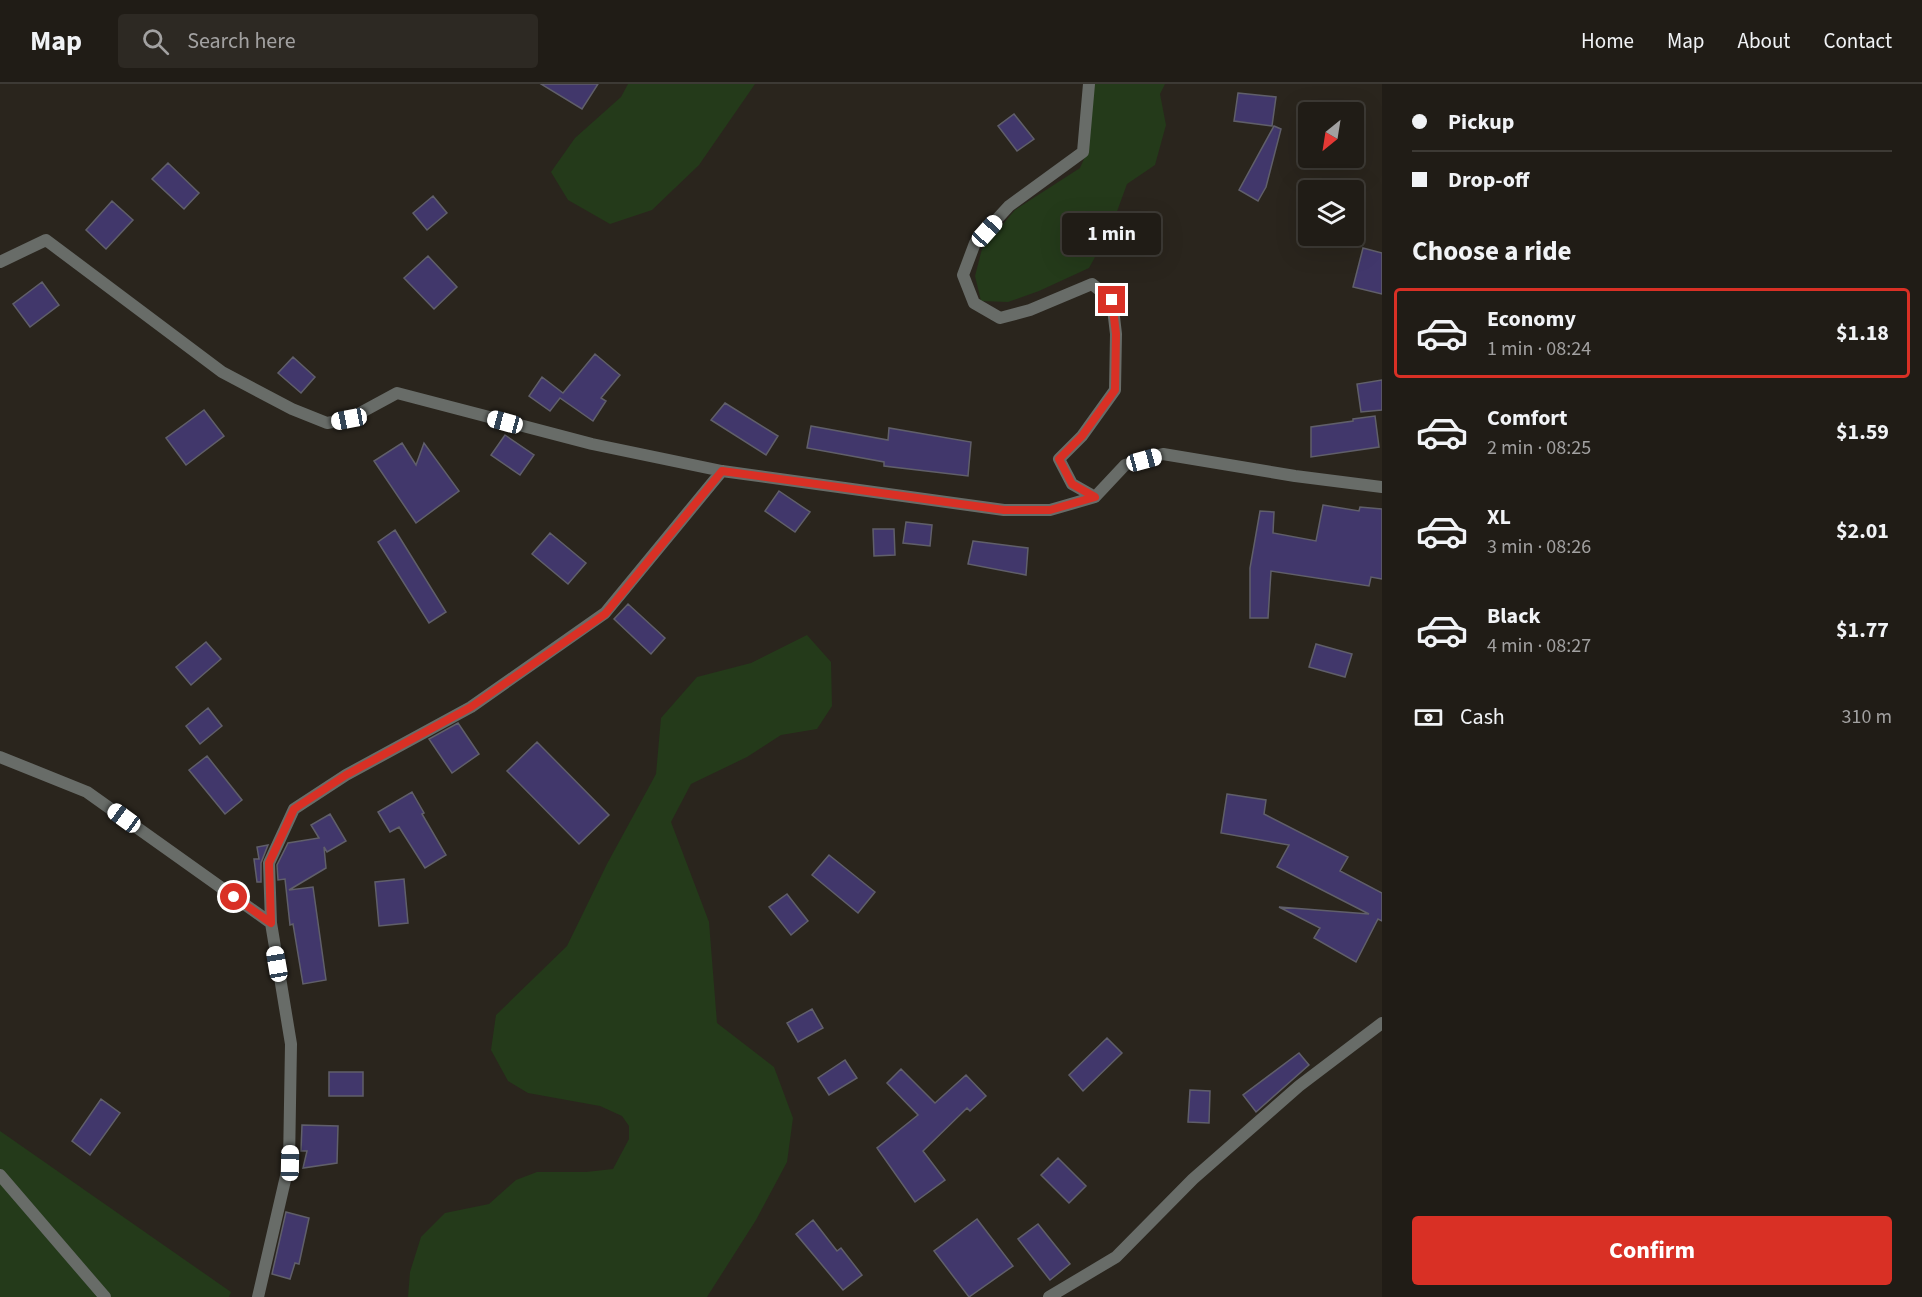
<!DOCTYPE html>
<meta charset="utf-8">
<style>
body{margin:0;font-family:"Source Sans 3",sans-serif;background:#2d2923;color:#f1f3f6;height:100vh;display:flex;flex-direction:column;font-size:22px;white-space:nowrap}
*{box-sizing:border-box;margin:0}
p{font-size:20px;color:#a2a1a1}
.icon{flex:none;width:33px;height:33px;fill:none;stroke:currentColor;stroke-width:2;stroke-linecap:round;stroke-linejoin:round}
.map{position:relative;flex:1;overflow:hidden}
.side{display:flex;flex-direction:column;background:#201c16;width:540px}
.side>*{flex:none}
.guide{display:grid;align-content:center;height:132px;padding:0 30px;background:#201c16}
.needle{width:39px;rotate:210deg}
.fabs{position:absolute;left:1298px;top:18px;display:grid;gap:12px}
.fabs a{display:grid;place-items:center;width:66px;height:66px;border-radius:6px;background:#201c16;box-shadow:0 6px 24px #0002,0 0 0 2px #3d3a35;font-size:30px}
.end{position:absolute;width:27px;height:27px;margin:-14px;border:8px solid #d93025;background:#fff;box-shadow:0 0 0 3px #fff}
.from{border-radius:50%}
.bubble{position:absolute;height:42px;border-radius:6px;background:#201c16;box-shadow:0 6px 24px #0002,0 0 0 2px #3d3a35;font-size:20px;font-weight:700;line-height:42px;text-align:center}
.car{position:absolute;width:18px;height:36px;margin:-18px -9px;border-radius:8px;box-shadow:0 0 4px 2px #0007;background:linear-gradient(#fff 24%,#345 0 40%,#fff 0 76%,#345 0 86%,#fff 0)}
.guide b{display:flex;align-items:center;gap:21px;height:57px;font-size:22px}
.guide b+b{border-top:2px solid #3d3a35}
.guide i{width:15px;height:15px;background:#f1f3f6}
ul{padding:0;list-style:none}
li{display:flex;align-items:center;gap:18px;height:90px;margin:0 12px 9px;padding:0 18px;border:3px solid transparent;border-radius:6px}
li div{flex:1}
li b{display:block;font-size:22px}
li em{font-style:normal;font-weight:700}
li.active{border-color:#d93025}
li>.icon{width:54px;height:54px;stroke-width:1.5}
h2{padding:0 30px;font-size:27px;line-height:72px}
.pay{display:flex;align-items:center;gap:15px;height:66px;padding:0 30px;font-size:22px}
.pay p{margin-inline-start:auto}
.primary-button{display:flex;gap:12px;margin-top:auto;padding:12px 30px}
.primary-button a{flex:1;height:69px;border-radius:6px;background:#d93025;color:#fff;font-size:24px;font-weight:700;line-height:69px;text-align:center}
header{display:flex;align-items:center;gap:36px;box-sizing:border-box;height:84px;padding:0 30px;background:#201c16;border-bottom:2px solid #3d3a35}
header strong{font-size:28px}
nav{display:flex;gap:33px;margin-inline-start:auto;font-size:21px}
.search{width:420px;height:54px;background:#2d2923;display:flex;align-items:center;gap:15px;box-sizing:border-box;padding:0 21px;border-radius:6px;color:#a2a1a1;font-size:22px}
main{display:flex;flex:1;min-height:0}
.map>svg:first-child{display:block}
.green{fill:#243a1a}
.building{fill:#41376b;stroke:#605f6a;stroke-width:1.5}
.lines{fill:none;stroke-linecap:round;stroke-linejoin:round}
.street{stroke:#686c68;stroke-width:12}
.route{stroke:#d93025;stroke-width:8}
</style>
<header>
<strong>Map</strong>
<div class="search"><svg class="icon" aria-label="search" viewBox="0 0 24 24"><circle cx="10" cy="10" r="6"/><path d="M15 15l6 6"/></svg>Search here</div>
<nav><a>Home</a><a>Map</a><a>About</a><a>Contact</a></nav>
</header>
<main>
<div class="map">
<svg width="1382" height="1213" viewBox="0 0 1382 1213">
<rect width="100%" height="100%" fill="#2a251d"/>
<path class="green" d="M628,0H755L699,81L652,126L610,140L568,116L551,88L575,54L621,13Z
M1093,0H1165L1160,10L1166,41L1155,81L1127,100L1111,144L1089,184L1039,207L1008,218L981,217L975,192L982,165L1015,126L1080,84L1087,68Z
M807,551L831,578L832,622L817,645L781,651L747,673L691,700L671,738L709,838L717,939L774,983L793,1034L787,1078L756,1136L707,1213H408L410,1188L421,1153L445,1129L489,1120L516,1096L537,1088H586L613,1085L629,1055V1042L622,1032L600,1022L528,1009L508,997L491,966L496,931L567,862L607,780L656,690L661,634L697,593L751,579Z
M0,1047L231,1208L229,1213H0Z"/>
<path class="building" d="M541,0H598L582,25Z
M1238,9L1276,13L1272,42L1234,37Z
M1014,30L1034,55L1017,67L998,42Z
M1274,42L1281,45L1266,103L1258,117L1239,106Z
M168,79L199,109L184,125L152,95Z
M433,112L447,129L427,146L413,129Z
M112,117L133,136L106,165L86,146Z
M1363,164L1382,169V210L1353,203Z
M428,172L457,203L434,225L404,194Z
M42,198L59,221L30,243L13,220Z
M595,270L620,291L601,314L606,317L593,337L560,314L550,327L529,312L542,293L563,309Z
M293,273L315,293L301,309L278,289Z
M1382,296V326L1361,328L1357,300Z
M725,319L778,352L766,371L711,336Z
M204,326L224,352L186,381L166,354Z
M1375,332L1379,363L1311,373V343L1353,337V335Z
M811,342L888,356L889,344L971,358L968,392L884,382V378L807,364Z
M505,351L534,371L520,391L491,371Z
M402,359L416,381L424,359L459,407L416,439L374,377Z
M779,407L810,428L795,448L765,427Z
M1323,421L1359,427L1360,423L1382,425V495L1371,493L1369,502L1271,487L1268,534H1250V484L1260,427L1274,428L1273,449L1316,457Z
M906,438L932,441L930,462L903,459Z
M873,445H894L895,471L874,472Z
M395,446L446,528L429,539L378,458Z
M550,449L586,479L568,500L532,470Z
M973,457L1028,464L1026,491L968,480Z
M628,520L665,554L651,570L614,535Z
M206,558L221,575L191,601L176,583Z
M1316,560L1352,570L1345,593L1309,583Z
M208,624L222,642L200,660L186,642Z
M458,639L479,670L452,689L429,655Z
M537,658L609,731L579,760L507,687Z
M207,672L242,716L225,730L189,686Z
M412,708L424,729L422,730L446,771L425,784L399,743L390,748L378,728Z
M1227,710L1266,716L1264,730L1348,773L1340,787L1382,809V837L1378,835L1356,878L1314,854L1320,844L1279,823L1369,830L1277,783L1289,761L1221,749Z
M330,730L346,757L327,768L324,763L326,784L289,806L313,803L326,896L303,900L293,840L290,841L285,795L278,796L277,781L288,759L319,754L311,741Z
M268,761L261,779V798H257L254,775H259L257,763Z
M829,771L875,808L858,829L812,791Z
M404,795L408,839L379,842L375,798Z
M787,810L808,837L791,851L769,823Z
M812,925L823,944L798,958L787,939Z
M1107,954L1122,969L1083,1007L1069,991Z
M1299,969L1309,981L1256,1028L1243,1011Z
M845,976L857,994L829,1011L818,994Z
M901,985L935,1019L966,991L986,1012L970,1027L967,1024L923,1067L945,1096L915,1118L877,1064L918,1031L887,999Z
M329,988H363V1012H329Z
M1190,1006L1210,1007L1209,1039L1188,1038Z
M101,1015L120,1029L90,1071L72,1057Z
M302,1041L338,1042L337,1079L303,1084L307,1067H301Z
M1058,1074L1086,1102L1069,1119L1041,1091Z
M286,1128L309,1134L299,1180L295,1179L290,1195L272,1190Z
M977,1135L1013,1182L969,1213L934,1167Z
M813,1136L837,1167L841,1164L862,1191L843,1206L796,1150Z
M1038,1140L1070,1180L1050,1196L1018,1155Z"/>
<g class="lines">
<path class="street" d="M1089,0L1083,68L1009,122L975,159L963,191L974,219L1000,234L1030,226L1092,200L1112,216L1116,250L1115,306L1082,352L1059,375L1072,400L1095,413
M0,178L46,156L222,288L292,325L327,339L349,335L397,309L592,360L722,387L1004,426H1050L1095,413L1125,381L1163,370L1295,392L1382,403
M0,673L87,708L271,839
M0,1091L105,1213
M258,1213L289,1079L291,960L271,839L269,779L294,725L346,691L471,623L605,529L722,387
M1049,1213L1116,1173L1193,1095L1299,1002L1382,939"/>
</g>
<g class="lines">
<path class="route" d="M234,813L271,839L269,779L294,725L346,691L471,623L605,530L722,387L1004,426H1050L1095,413L1072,400L1059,375L1082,352L1115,306L1116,250L1112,216"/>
</g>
</svg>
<div class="fabs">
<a><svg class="needle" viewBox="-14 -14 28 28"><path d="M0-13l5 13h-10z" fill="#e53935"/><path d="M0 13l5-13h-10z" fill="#a2a1a1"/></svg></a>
<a><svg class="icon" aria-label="layers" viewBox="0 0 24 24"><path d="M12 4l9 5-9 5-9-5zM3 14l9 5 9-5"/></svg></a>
</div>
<i class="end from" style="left:234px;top:813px"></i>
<i class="end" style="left:1112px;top:216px"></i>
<div class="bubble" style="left:1062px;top:129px;width:99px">1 min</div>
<i class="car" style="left:987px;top:147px;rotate:42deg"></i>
<i class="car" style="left:349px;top:335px;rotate:259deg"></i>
<i class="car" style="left:505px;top:338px;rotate:285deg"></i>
<i class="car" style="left:1144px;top:376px;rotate:75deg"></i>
<i class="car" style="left:124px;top:734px;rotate:306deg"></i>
<i class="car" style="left:277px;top:880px;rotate:350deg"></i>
<i class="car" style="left:290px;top:1079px;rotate:1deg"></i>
</div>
<section class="side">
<div class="guide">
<b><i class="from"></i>Pickup</b>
<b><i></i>Drop-off</b>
</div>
<h2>Choose a ride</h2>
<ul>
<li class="active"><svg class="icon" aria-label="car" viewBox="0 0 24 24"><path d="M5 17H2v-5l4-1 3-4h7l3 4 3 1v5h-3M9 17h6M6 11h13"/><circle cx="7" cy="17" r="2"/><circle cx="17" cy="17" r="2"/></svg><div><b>Economy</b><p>1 min · 08:24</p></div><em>$1.18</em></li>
<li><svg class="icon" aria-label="car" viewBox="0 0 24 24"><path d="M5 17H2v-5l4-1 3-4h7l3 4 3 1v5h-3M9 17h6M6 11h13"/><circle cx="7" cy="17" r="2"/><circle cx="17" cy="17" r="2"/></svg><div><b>Comfort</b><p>2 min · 08:25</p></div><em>$1.59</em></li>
<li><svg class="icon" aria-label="car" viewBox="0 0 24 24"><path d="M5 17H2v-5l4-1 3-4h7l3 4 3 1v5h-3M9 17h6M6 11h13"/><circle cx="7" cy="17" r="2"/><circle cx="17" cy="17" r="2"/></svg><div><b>XL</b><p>3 min · 08:26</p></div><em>$2.01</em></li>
<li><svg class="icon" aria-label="car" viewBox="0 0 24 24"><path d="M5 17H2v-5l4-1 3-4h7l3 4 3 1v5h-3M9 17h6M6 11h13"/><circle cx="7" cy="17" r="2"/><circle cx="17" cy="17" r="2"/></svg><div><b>Black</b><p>4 min · 08:27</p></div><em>$1.77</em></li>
</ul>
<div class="pay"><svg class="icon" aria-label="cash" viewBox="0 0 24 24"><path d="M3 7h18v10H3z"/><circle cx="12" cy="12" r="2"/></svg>Cash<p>310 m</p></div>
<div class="primary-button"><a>Confirm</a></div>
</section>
</main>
